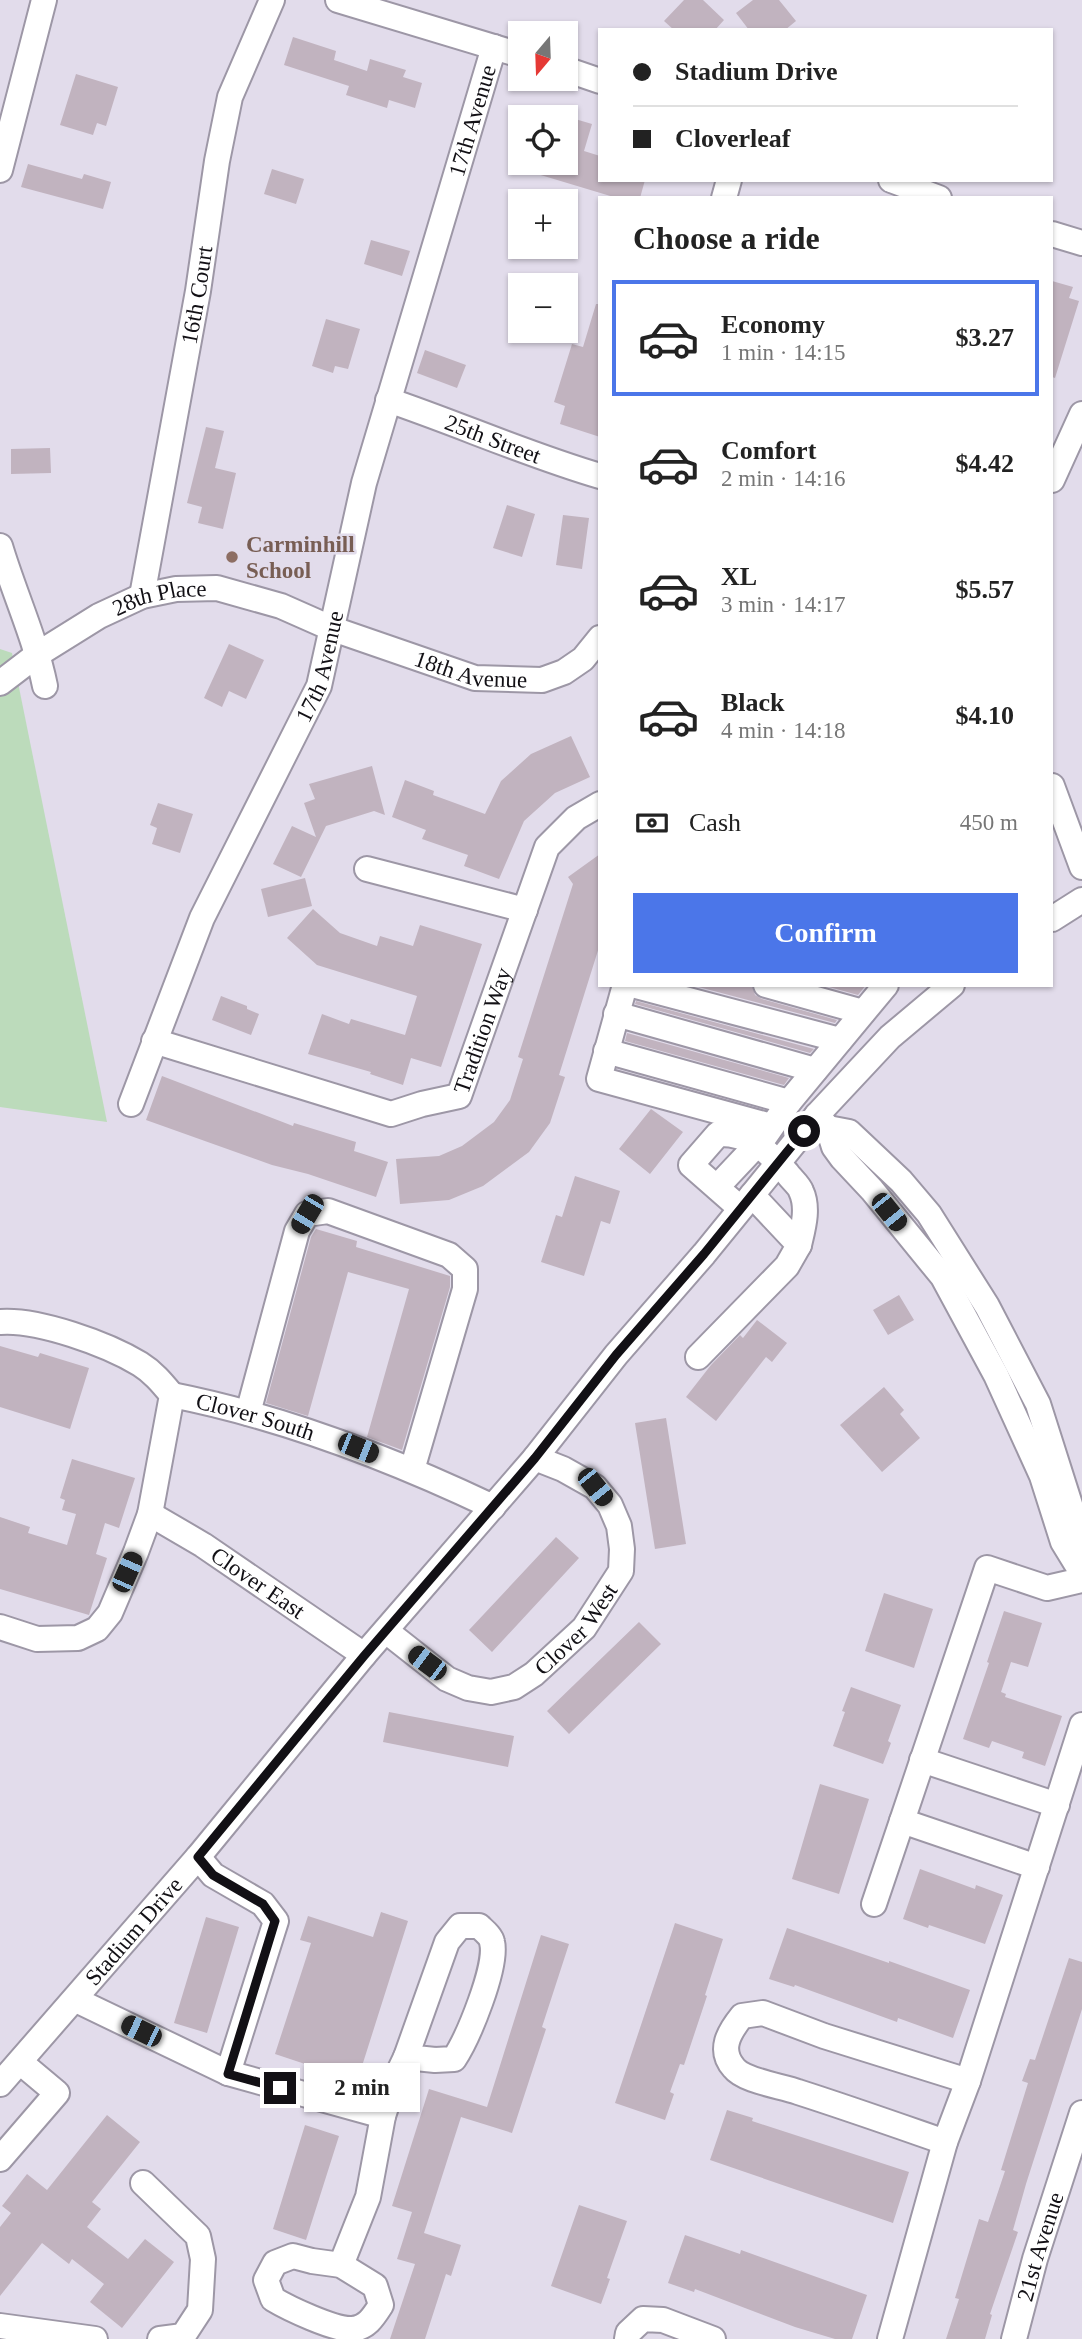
<!DOCTYPE html>
<meta charset="utf-8">
<style>
body{margin:0;font-family:Georgia,serif;background:#f6f6f6;color:#222;height:100vh;display:flex;flex-direction:column;font-size:26px;white-space:nowrap}
*{box-sizing:border-box;margin:0}
p{font-size:23px;color:#767676}
.icon{flex:none;width:38px;height:38px;fill:none;stroke:currentColor;stroke-width:2;stroke-linecap:round;stroke-linejoin:round}
.map{position:relative;flex:1;overflow:hidden}
.panel{position:absolute;left:598px;top:196px;width:455px;height:791px;display:flex;flex-direction:column;background:#fff;border-radius:0px;box-shadow:0 2px 5px #0004}
.panel>*{flex:none}
.top-card{position:absolute;left:598px;top:28px;width:455px;height:154px;border-radius:0px;box-shadow:0 2px 5px #0004;display:grid;align-content:center;height:154px;padding:0 35px;background:#fff}
.needle{width:46px;rotate:199deg}
.fabs{position:absolute;left:508px;top:21px;display:grid;gap:14px}
.fabs a{display:grid;place-items:center;width:70px;height:70px;border-radius:0px;background:#fff;box-shadow:0 2px 5px #0004;font-size:35px}
.end{position:absolute;width:32px;height:32px;margin:-16px;border:9px solid #121015;background:#fff;box-shadow:0 0 0 4px #fff}
.from{border-radius:50%}
.bubble{position:absolute;height:49px;border-radius:0px;background:#fff;box-shadow:0 2px 5px #0004;font-size:23px;font-weight:700;line-height:49px;text-align:center}
.car{position:absolute;width:21px;height:42px;margin:-21px -10px;border-radius:9px;box-shadow:0 0 5px 2px #0007;background:linear-gradient(#222 24%,#8ab4d8 0 40%,#222 0 76%,#8ab4d8 0 86%,#222 0)}
.top-card b{display:flex;align-items:center;gap:24px;height:66px;font-size:26px}
.top-card b+b{border-top:2px solid #e0e0e0}
.top-card i{width:18px;height:18px;background:#222}
ul{padding:0;list-style:none}
li{display:flex;align-items:center;gap:21px;height:116px;margin:0 14px 10px;padding:0 21px;border:4px solid transparent;border-radius:0px}
li div{flex:1}
li b{display:block;font-size:26px}
li em{font-style:normal;font-weight:700}
li.current{border-color:#4b76e9}
li>.icon{width:63px;height:63px;stroke-width:1.5}
h2{padding:0 35px;font-size:32px;line-height:84px}
.pay{display:flex;align-items:center;gap:18px;height:77px;padding:0 35px;font-size:26px}
.pay p{margin-inline-start:auto}
.cta{display:flex;gap:14px;margin-top:auto;padding:14px 35px}
.cta a{flex:1;height:80px;border-radius:0px;background:#4b76e9;color:#fff;font-size:28px;font-weight:700;line-height:80px;text-align:center}
.map>svg:first-child{display:block}
.green{fill:#bcdbbb}
.building{fill:#c1b3bf}
.lines{fill:none;stroke-linecap:round;stroke-linejoin:round}
.minor-casing{stroke:#9d97a6;stroke-width:28}
.minor{stroke:#fff;stroke-width:24}
.route{stroke:#121015;stroke-width:9}
.education-dot{fill:#8d6e63;stroke:#e2dceb;stroke-width:2.5}
.labels{text-anchor:middle;stroke-width:5;stroke-linejoin:round;paint-order:stroke}
.street-label{font-size:23px;fill:#121015;stroke:#e2dceb}
.education-label{font-size:23px;font-weight:bold;fill:#785e54;stroke:#e2dceb;text-anchor:start}
</style>
<div class="map">
<svg width="1082" height="2339" viewBox="0 0 1082 2339">
<rect width="100%" height="100%" fill="#e2dceb"/>
<path class="green" d="M0,649L12,653L107,1122L0,1107Z"/>
<path class="building" d="M684,0H703L724,20L715,30H674L664,21Z
M753,0H779L796,21L785,30H749L736,13Z
M293,37L336,51L334,60L367,71L370,59L406,70L403,77L422,83L415,108L389,100L387,108L346,95L349,86L284,65Z
M76,74L118,87L106,126L97,123L93,135L60,125Z
M565,116L592,124L584,151L600,156V180H645L640,198H617L514,167V163H565Z
M28,164L82,179L84,174L111,182L103,209L21,187Z
M272,169L304,179L296,204L264,194Z
M371,240L410,251L402,276L364,264Z
M1052,281L1073,287L1069,298L1079,301L1055,378L1052,377Z
M596,304H600V437L560,424L565,406L554,402L572,344L583,347Z
M326,319L360,329L348,369L335,366L333,373L312,366Z
M425,350L466,365L457,388L417,373Z
M206,427L224,431L215,468L236,473L223,529L198,523L202,507L187,503Z
M50,448L51,473L11,474V449Z
M507,505L535,514L522,557L493,548Z
M563,515L589,518L582,569L556,565Z
M229,644L264,660L246,699L229,691L222,707L204,698Z
M571,736L590,777L555,793L524,821L499,879L464,866L468,855L422,839L426,830L392,817L405,780L434,791L433,795L485,814L501,781L531,754Z
M372,766L385,815L374,811L326,826L301,877L273,864L292,826L316,837L304,803L315,799L309,784Z
M158,803L193,814L180,853L152,844L157,828L150,825Z
M600,854V944L559,1075L565,1077L550,1123L529,1152L483,1186L449,1200L400,1204L396,1159L439,1156L462,1146L494,1122L510,1100L523,1059L518,1057L573,884L568,877Z
M305,878L312,906L268,917L261,889Z
M313,909L340,933L377,946L380,936L413,946L420,925L482,944L441,1067L411,1058L403,1085L370,1074L371,1072L308,1054L322,1014L349,1024L351,1019L405,1035L417,996L317,965L287,938Z
M691,985H752L755,995L762,999L837,1020L835,1023Z
M822,985H866L858,995Z
M221,996L247,1006V1009L259,1014L251,1035L212,1020Z
M636,1001L814,1049L810,1053L635,1004Z
M627,1033L789,1078L784,1085L625,1041Z
M162,1076L293,1126L294,1123L356,1142L354,1151L388,1162L376,1197L308,1174L272,1165L146,1120Z
M651,1109L683,1132L650,1174L619,1149Z
M575,1176L620,1191L610,1224L601,1221L584,1276L541,1262L556,1215L562,1217Z
M316,1229L357,1241L356,1247L450,1276V1287L402,1450L367,1437L409,1289L348,1272L308,1416L266,1403L311,1237Z
M899,1295L914,1320L888,1335L873,1310Z
M757,1320L787,1343L772,1362L766,1357L716,1421L686,1397L711,1365L740,1335L743,1338Z
M0,1346L38,1357L40,1353L89,1368L70,1429L0,1407Z
M884,1387L904,1410L900,1414L920,1438L882,1472L840,1425Z
M666,1418L686,1544L655,1549L635,1423Z
M72,1459L135,1478L119,1528L105,1523L96,1554L107,1558L89,1615L0,1589V1517L30,1527L28,1533L67,1545L76,1514L62,1510L65,1500L60,1498Z
M556,1537L579,1558L492,1652L469,1630Z
M884,1593L933,1609L914,1668L865,1651Z
M1004,1611L1042,1623L1028,1667L1011,1662L1001,1692L1006,1694L1005,1697L1062,1716L1045,1766L1022,1758L1024,1752L992,1741L989,1748L963,1739L989,1663L987,1662Z
M639,1622L661,1644L569,1734L547,1711Z
M851,1687L901,1705L888,1741L891,1743L883,1764L833,1746L845,1712L842,1711Z
M389,1712L514,1736L508,1767L383,1742Z
M820,1784L869,1799L839,1894L792,1879Z
M920,1869L975,1889L976,1885L1003,1895L985,1944L929,1925L928,1928L903,1919Z
M381,1912L408,1921L356,2085L328,2076L329,2072L275,2054L311,1943L300,1940L308,1916L373,1937Z
M206,1917L239,1927L207,2033L174,2023Z
M675,1923L723,1939L705,1995L707,1996L684,2065L680,2064L670,2092L674,2094L665,2120L615,2103Z
M787,1928L889,1963V1961L970,1990L953,2038L898,2018L897,2022L795,1985L794,1987L769,1979Z
M541,1935L569,1944L542,2027L546,2029L512,2133L461,2117L424,2233L461,2245L451,2276L446,2274L425,2339H390L415,2264L397,2259L412,2212L392,2206L429,2089L487,2107Z
M1069,1958L1082,1962V2009L1026,2184L1013,2230L1018,2232L990,2314L992,2315L985,2339H946L959,2299L955,2298L979,2219L988,2222L1005,2171L1001,2170L1028,2083L1022,2081L1030,2059L1035,2060Z
M727,2110L753,2118L752,2121L909,2172L893,2223L710,2160Z
M107,2115L140,2142L92,2202L101,2209L87,2227L128,2259L145,2239L174,2262L122,2328L90,2302L104,2284L72,2259L69,2264L42,2243L0,2296V2227L11,2213L2,2206L27,2174L47,2190Z
M305,2125L339,2136L306,2240L273,2229Z
M579,2205L627,2221L607,2278L610,2279L601,2304L551,2286Z
M685,2235L740,2254L741,2250L867,2295L852,2339H835L795,2327L695,2289L694,2292L668,2283Z"/>
<g class="lines">
<defs>
<g id="minor">
<path d="M338,0L520,55"/>
<path d="M565,69L600,81"/>
<path d="M0,170L44,0"/>
<path d="M891,180L939,198"/>
<path d="M724,198L729,180"/>
<path d="M1052,234L1082,243"/>
<path id="s1" d="M388,400C459,424 528,455 600,476"/>
<path d="M1052,480L1082,414"/>
<path d="M0,546C14,593 35,637 45,686"/>
<path id="s2" d="M142,596L198,291L217,161L230,97L272,0"/>
<path id="s3" d="M0,683L38,654L99,616L142,596L176,589L217,588L281,606L333,629L475,678L542,680L564,672L583,659L600,638"/>
<path d="M1052,786L1082,867"/>
<path d="M367,869L525,910"/>
<path d="M1052,919L1082,900"/>
<path d="M625,985L599,1079L771,1126"/>
<path d="M632,985L840,1040"/>
<path d="M766,985L863,1012"/>
<path d="M616,1014L815,1070"/>
<path id="s4" d="M154,1041L391,1114L422,1104L459,1096L547,847L576,818L600,804"/>
<path d="M606,1051L789,1102"/>
<path id="s5" d="M131,1104L202,918L319,686L364,483L494,47"/>
<path d="M817,1115L828,1128L834,1147L842,1158L872,1190L943,1277L996,1375L1042,1476L1063,1542L1082,1573"/>
<path d="M828,1128L849,1132L901,1181L929,1214L987,1306L1038,1404L1080,1536L1082,1550"/>
<path d="M717,1187L766,1135L789,1102L886,985"/>
<path d="M740,1208L691,1165L718,1134C750,1133 767,1150 787,1173C791,1179 799,1185 801,1191C809,1208 803,1228 799,1245"/>
<path d="M0,1322C38,1319 107,1344 140,1364C153,1372 162,1383 172,1395L150,1514L136,1552L110,1613L97,1629L78,1638L37,1639L0,1627"/>
<path d="M698,1357L787,1266L799,1245L752,1195"/>
<path id="s6" d="M172,1395C283,1417 390,1458 493,1507"/>
<path d="M248,1413L297,1231L307,1214L328,1211L449,1255L465,1269V1289L412,1470"/>
<path id="s7" d="M150,1514L203,1545L364,1655"/>
<path id="s8" d="M386,1631L447,1679L468,1688L491,1692L514,1687L534,1674L584,1628L621,1571L622,1549L619,1526L610,1505L595,1487L563,1469L535,1458"/>
<path d="M922,1760L1057,1805"/>
<path d="M198,1857L213,1875L263,1904L276,1921L228,2073"/>
<path d="M1037,1867L902,1821L987,1568L1047,1588L1082,1580"/>
<path d="M874,1904L902,1821"/>
<path d="M460,1926H479C483,1930 491,1936 492,1942C498,1966 468,2038 454,2059L435,2060L406,2057L447,1942Z"/>
<path d="M76,2000L228,2073L383,2116"/>
<path id="s9" d="M0,2084L198,1857L364,1655L535,1458L616,1355L704,1254L817,1115L890,1037L952,985"/>
<path d="M945,2142C896,2125 848,2108 798,2092C782,2086 744,2081 734,2068C718,2050 729,2032 742,2016L763,2013L824,2036L968,2081"/>
<path d="M0,2159L57,2093L20,2062"/>
<path d="M143,2183L198,2236L203,2259L200,2310L183,2336L160,2339"/>
<path d="M293,2256L312,2261L341,2265L375,2286L381,2305C374,2316 367,2328 352,2329C334,2330 288,2308 273,2299L266,2280L275,2263Z"/>
<path d="M341,2265L368,2197L383,2116L395,2080L406,2057"/>
<path d="M0,2326L95,2339"/>
<path d="M627,2339L628,2333L643,2319L663,2320L713,2339"/>
<path d="M890,2339L945,2142L968,2081L1082,1725"/>
<path id="s10" d="M1014,2339L1035,2259L1082,2113"/>
</g>
</defs>
<use href="#minor" class="minor-casing"/>
<use href="#minor" class="minor"/>
</g>
<g class="lines">
<path class="route" d="M280,2088L228,2074L275,1921L263,1904L213,1875L198,1857L364,1656L535,1458L616,1355L704,1254L804,1131"/>
</g>
<circle class="education-dot" cx="232" cy="557" r="7"/>
<g class="labels">
<g class="street-label">
<text dy="8" stroke="none"><textPath href="#s5" startOffset="1045">17th Avenue</textPath></text>
<text dy="8" stroke="none"><textPath href="#s2" startOffset="306">16th Court</textPath></text>
<text dy="8" stroke="none"><textPath href="#s1" startOffset="112">25th Street</textPath></text>
<text dy="8" stroke="none"><textPath href="#s3" startOffset="184">28th Place</textPath></text>
<text dy="8" stroke="none"><textPath href="#s5" startOffset="478">17th Avenue</textPath></text>
<text dy="8" stroke="none"><textPath href="#s3" startOffset="511">18th Avenue</textPath></text>
<text dy="8" stroke="none"><textPath href="#s4" startOffset="388">Tradition Way</textPath></text>
<text dy="8" stroke="none"><textPath href="#s6" startOffset="86">Clover South</textPath></text>
<text dy="8" stroke="none"><textPath href="#s7" startOffset="128">Clover East</textPath></text>
<text dy="8" stroke="none"><textPath href="#s8" startOffset="233">Clover West</textPath></text>
<text dy="8" stroke="none"><textPath href="#s9" startOffset="203">Stadium Drive</textPath></text>
<text dy="8" stroke="none"><textPath href="#s10" startOffset="96">21st Avenue</textPath></text>
</g>
<g class="education-label">
<text x="246" y="552">Carminhill<tspan x="246" dy="26">School</tspan></text>
</g>
</g>
</svg>
<div class="fabs">
<a><svg class="needle" viewBox="-14 -14 28 28"><path d="M0-13l5 13h-10z" fill="#e53935"/><path d="M0 13l5-13h-10z" fill="#767676"/></svg></a>
<a><svg class="icon" aria-label="locate" viewBox="0 0 24 24"><circle cx="12" cy="12" r="6"/><path d="M12 2v4M12 18v4M2 12h4M18 12h4"/></svg></a>
<a>+</a>
<a>−</a>
</div>
<i class="end from" style="left:804px;top:1131px"></i>
<i class="end" style="left:280px;top:2088px"></i>
<div class="bubble" style="left:304px;top:2063px;width:116px">2 min</div>
<i class="car" style="left:889px;top:1212px;rotate:141deg"></i>
<i class="car" style="left:307px;top:1214px;rotate:211deg"></i>
<i class="car" style="left:358px;top:1448px;rotate:112deg"></i>
<i class="car" style="left:595px;top:1487px;rotate:141deg"></i>
<i class="car" style="left:127px;top:1572px;rotate:24deg"></i>
<i class="car" style="left:427px;top:1663px;rotate:307deg"></i>
<i class="car" style="left:141px;top:2031px;rotate:296deg"></i>
<div class="top-card">
<b><i class="from"></i>Stadium Drive</b>
<b><i></i>Cloverleaf</b>
</div>
<section class="panel">
<h2>Choose a ride</h2>
<ul>
<li class="current"><svg class="icon" aria-label="car" viewBox="0 0 24 24"><path d="M5 17H2v-5l4-1 3-4h7l3 4 3 1v5h-3M9 17h6M6 11h13"/><circle cx="7" cy="17" r="2"/><circle cx="17" cy="17" r="2"/></svg><div><b>Economy</b><p>1 min · 14:15</p></div><em>$3.27</em></li>
<li><svg class="icon" aria-label="car" viewBox="0 0 24 24"><path d="M5 17H2v-5l4-1 3-4h7l3 4 3 1v5h-3M9 17h6M6 11h13"/><circle cx="7" cy="17" r="2"/><circle cx="17" cy="17" r="2"/></svg><div><b>Comfort</b><p>2 min · 14:16</p></div><em>$4.42</em></li>
<li><svg class="icon" aria-label="car" viewBox="0 0 24 24"><path d="M5 17H2v-5l4-1 3-4h7l3 4 3 1v5h-3M9 17h6M6 11h13"/><circle cx="7" cy="17" r="2"/><circle cx="17" cy="17" r="2"/></svg><div><b>XL</b><p>3 min · 14:17</p></div><em>$5.57</em></li>
<li><svg class="icon" aria-label="car" viewBox="0 0 24 24"><path d="M5 17H2v-5l4-1 3-4h7l3 4 3 1v5h-3M9 17h6M6 11h13"/><circle cx="7" cy="17" r="2"/><circle cx="17" cy="17" r="2"/></svg><div><b>Black</b><p>4 min · 14:18</p></div><em>$4.10</em></li>
</ul>
<div class="pay"><svg class="icon" aria-label="cash" viewBox="0 0 24 24"><path d="M3 7h18v10H3z"/><circle cx="12" cy="12" r="2"/></svg>Cash<p>450 m</p></div>
<div class="cta"><a>Confirm</a></div>
</section>
</div>
